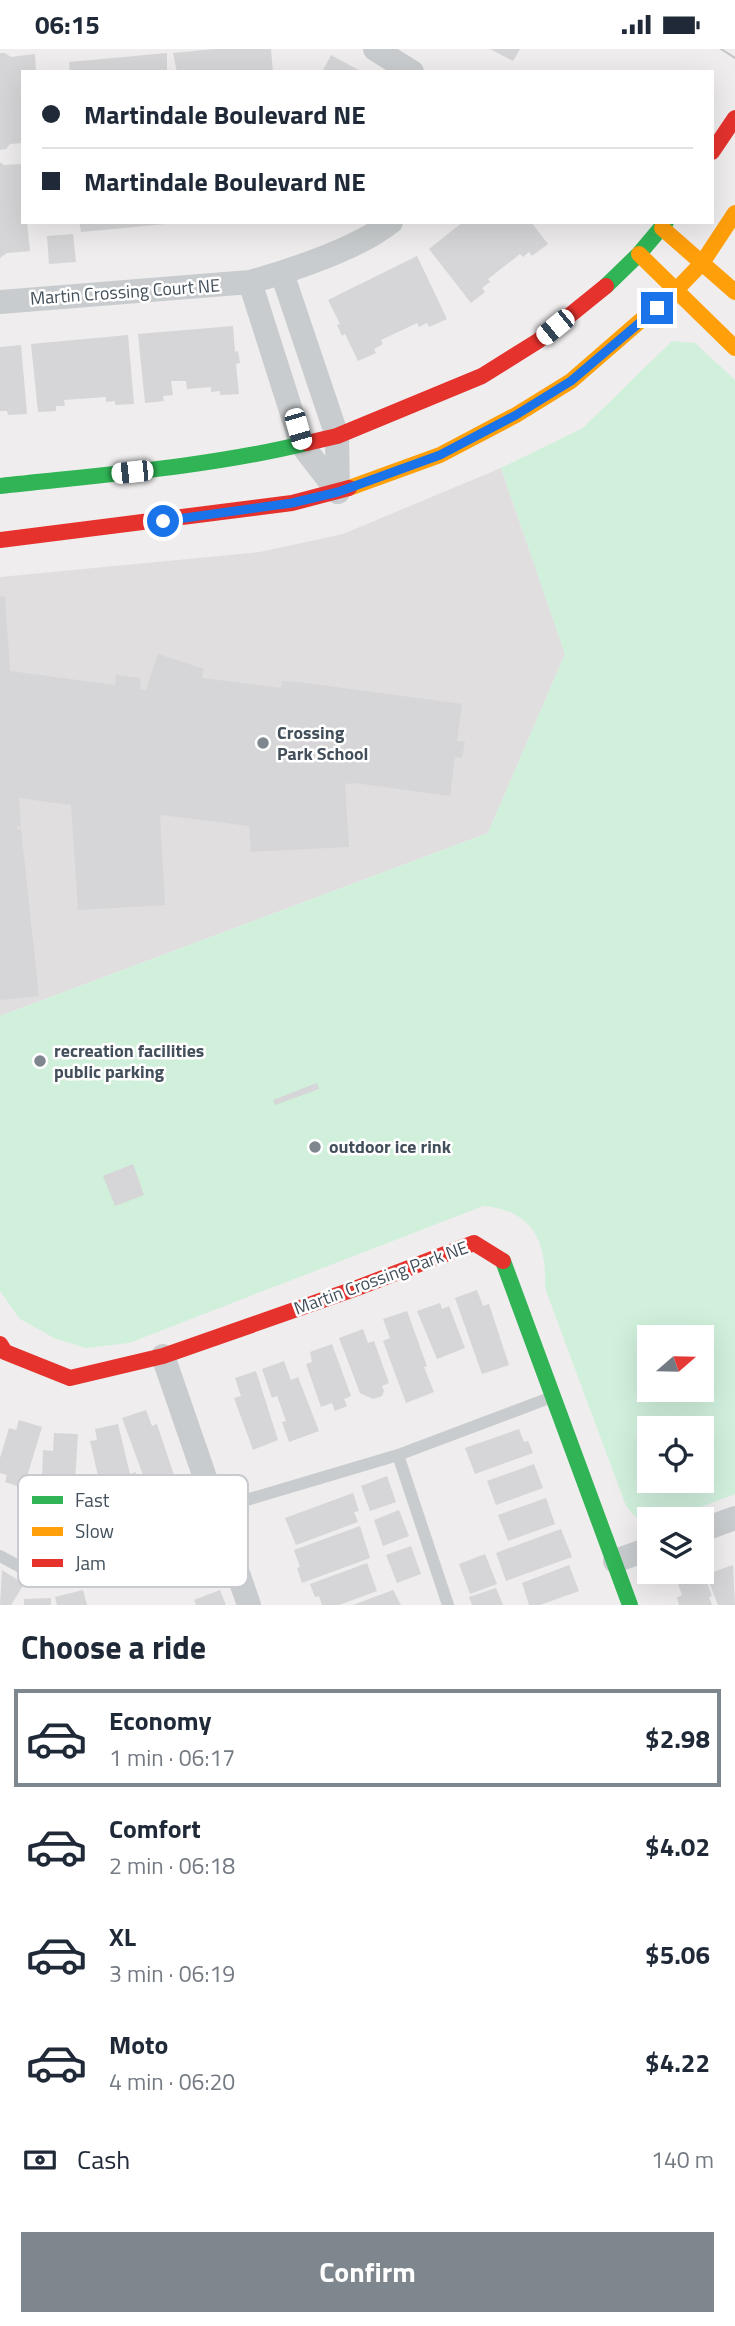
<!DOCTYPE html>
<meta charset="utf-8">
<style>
body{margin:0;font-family:"Titillium Web",sans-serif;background:#f2f2f3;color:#1f2937;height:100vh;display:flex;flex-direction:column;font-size:26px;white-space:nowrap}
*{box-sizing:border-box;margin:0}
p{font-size:23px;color:#747a83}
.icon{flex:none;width:38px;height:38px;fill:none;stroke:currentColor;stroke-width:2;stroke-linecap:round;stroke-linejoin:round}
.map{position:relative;height:1556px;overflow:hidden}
.details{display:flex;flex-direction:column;background:#fff;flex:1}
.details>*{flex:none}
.hud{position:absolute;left:21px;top:21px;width:693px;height:154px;border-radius:0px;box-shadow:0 7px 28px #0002;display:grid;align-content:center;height:154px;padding:0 21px;background:#fff}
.needle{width:46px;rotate:70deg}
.buttons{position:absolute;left:637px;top:1276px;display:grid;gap:14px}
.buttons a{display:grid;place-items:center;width:77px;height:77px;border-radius:0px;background:#fff;box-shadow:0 7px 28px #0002;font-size:35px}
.end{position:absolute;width:32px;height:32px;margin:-16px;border:9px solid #1a73e8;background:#fff;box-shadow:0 0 0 4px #fff}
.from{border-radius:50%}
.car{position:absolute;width:21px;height:42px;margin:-21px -10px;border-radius:9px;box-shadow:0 0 5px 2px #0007;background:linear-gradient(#fff 24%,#345 0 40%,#fff 0 76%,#345 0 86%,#fff 0)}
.hud b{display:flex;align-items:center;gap:24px;height:66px;font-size:26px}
.hud b+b{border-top:2px solid #e0e1e3}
.hud i{width:18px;height:18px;background:#1f2937}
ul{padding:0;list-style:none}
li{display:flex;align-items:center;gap:21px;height:98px;margin:0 14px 10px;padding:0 7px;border:4px solid transparent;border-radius:0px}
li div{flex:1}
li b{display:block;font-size:26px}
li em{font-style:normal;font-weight:700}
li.active{border-color:#7f878e}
li>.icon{width:63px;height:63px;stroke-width:1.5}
h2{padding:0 21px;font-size:32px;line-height:84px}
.pay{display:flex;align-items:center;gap:18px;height:77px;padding:0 21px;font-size:26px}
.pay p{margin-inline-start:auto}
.action{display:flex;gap:14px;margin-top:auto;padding:14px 21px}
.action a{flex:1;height:80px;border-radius:0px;background:#7f878e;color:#fff;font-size:28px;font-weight:700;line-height:80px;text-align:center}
.status{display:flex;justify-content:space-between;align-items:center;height:49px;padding:0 35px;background:#fff;direction:ltr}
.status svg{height:19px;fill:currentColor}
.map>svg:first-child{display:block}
.education{fill:#e0dedf}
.green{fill:#d0f0dc;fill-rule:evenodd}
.building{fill:#d6d5d7}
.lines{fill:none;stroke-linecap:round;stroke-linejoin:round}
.lane{stroke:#c9ccce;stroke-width:12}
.street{stroke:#c9ccce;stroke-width:24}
.fast{stroke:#30b455;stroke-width:16}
.slow{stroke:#ff9f0a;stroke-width:16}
.jam{stroke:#e5322d;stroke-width:16}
.tram{stroke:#c3c5c8;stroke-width:2}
.route{stroke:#1a73e8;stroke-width:9}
.poi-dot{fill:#7f878e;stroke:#fff;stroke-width:2.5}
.labels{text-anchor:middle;stroke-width:5;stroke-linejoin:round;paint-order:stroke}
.street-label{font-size:18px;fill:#43505b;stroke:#fff}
.poi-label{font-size:18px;font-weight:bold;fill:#43505b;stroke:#fff;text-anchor:start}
.key{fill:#fff;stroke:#c7cace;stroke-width:2}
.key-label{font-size:19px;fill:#43505b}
</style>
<div class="status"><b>06:15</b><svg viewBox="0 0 49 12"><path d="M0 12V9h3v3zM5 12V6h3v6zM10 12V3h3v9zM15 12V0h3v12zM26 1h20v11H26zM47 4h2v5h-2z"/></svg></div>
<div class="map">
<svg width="735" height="1556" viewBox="0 0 735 1556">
<rect width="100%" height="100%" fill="#efeded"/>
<path class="education" d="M501,419L565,605L488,784L0,967V528L260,503L343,485Z"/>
<path class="green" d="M672,292L695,294L735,331V1445L669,1470H649V1473C639,1473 632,1465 626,1457L545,1239C547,1193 533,1161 483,1157L129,1294L86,1299L54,1289L20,1270L0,1242V967L488,784L565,605L501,419L583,379ZM649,1288H702V1340H649ZM649,1379H702V1432H649Z"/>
<path class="building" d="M215,0H271L273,23H177L173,4Z
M490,0H520L513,12Z
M0,4H5L11,8L35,5L36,23H23V94L10,95L6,100L0,101Z
M167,4V23H70L69,13Z
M331,6L362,23H322Z
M0,113L4,116L23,115V173H27L30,202L7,204L0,209Z
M77,173H165V175L81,183L80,176Z
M463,173H531L548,195L532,207L529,203L523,208L520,205L488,230L490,233L482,239L485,243L471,254L429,200Z
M73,185L76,213L49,215L47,187Z
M417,207L447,270L429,278L427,274L419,278L417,274L381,291L383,295L374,300L376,304L358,312L345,285L342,287L337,276L340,275L328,251Z
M233,277L235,303L238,302L240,314L236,315L239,345L220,346V342L211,343V338L187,340L186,332H171L173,346L163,347L164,352L145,354L138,285Z
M128,286L134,355L115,356V352L106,353V348L64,351L65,357H56V362L38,363L31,295Z
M21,296L27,365L8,366L7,362H0V298Z
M5,547L10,622L115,636L116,626L140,629L141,640L146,641L158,605L204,620L202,629L281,639L282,632L298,633L462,655L457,692L465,693L462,709L455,708L450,747L355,734L345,735L349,798L251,803L249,777L162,766L160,768L165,856L78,861L71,756L19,749L21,777H17V781L21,780L39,947L0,951V548Z
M317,1034L319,1040L275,1056L273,1051Z
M133,1115L144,1146L115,1157L103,1127Z
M477,1241L483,1257L489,1255L509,1316L482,1325L455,1249Z
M440,1254L442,1260L449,1257L465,1299L437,1310L417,1262Z
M407,1262L427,1317L424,1318L434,1343L406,1354L383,1292L390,1289L383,1270Z
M363,1280L368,1294L374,1292L389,1334L382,1337L384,1342L382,1347L373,1350L360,1344L339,1289Z
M332,1295L351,1347L344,1350L347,1357L335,1362L332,1354L321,1358L306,1315L312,1313L310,1303Z
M284,1312L291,1331L298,1328L319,1382L289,1393L282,1373L286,1372L277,1347L272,1349L262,1320Z
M256,1322L278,1391L253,1401L234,1349L241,1347L235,1329Z
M146,1361L152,1377L157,1375L177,1435L150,1445L122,1369Z
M19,1371L42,1378L26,1431L19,1429L17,1437L5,1433L7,1426L0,1424V1409L9,1379L16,1381Z
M118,1375L130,1425L136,1423L142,1449L95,1460L89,1433L99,1431L90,1392L97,1391L95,1380Z
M519,1380L524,1393L528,1392L533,1404L475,1425L465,1399Z
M54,1384L78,1385L73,1465L52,1464V1456H41L43,1401L53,1402Z
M534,1415L543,1439L496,1456L487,1432Z
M387,1427L396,1453L370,1462L361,1437Z
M353,1444L359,1462L354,1463L358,1473L296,1496L285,1469Z
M546,1449L555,1475L508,1492L498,1466Z
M399,1461L409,1487L383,1497L374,1471Z
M360,1477L370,1509L302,1534L297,1519L300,1518L294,1501Z
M561,1480L572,1508L506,1532L496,1504Z
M411,1497L421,1525L397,1534L386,1506Z
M485,1505L497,1535L470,1545L459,1515Z
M367,1514L377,1542L339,1556H322L319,1547L315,1548L310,1535Z
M569,1516L579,1542L540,1556H529L522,1534Z
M733,1516L735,1556H718L709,1533L713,1532L710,1524Z
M2,1521L24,1535L11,1556H0Z
M694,1522H703L712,1547L709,1548L712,1556H679L677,1549L682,1546L676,1529Z
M496,1539L503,1556H472L469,1548Z
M83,1541L87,1556H57L55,1548Z
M220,1541L226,1556H196L194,1551Z
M393,1541L401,1556H353Z
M51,1549V1556H24V1550Z"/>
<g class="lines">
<path class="lane" d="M0,1507L35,1526L216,1460L398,1406
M448,1556L398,1406L552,1348"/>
<path class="street" d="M375,0L412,23
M282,224L337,387L338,443
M250,233L302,396L338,443
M0,253L250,233C290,222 359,199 391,173
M163,1307L249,1556
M702,1481L735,1469
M615,1512L649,1500"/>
<path class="fast" d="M606,237L639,205L666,173
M0,437C100,426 209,418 307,394
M503,1212L630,1556"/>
<path class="slow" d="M662,179L735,243
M639,205L735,299
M349,439L440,406L516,366L571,332L677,240L702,214L735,164"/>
<path class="jam" d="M712,103L735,69
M307,394L337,387L482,327L538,292L606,237
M0,491L292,454L349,439
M0,1295L5,1303L70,1329L163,1307L357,1239L474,1194L503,1212"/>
<path class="tram" d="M721,0L735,9"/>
</g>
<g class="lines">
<path class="route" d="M163,472L292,454L338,443L440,406L516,366L571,332L657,259"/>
</g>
<g class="poi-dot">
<circle cx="263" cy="694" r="7"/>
<circle cx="40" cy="1012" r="7"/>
<circle cx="315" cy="1098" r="7"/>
</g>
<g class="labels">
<g class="street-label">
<text transform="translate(125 243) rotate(-4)" y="6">Martin Crossing Court NE</text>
<text transform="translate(381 1229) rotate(-20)" y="6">Martin Crossing Park NE</text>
</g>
<g class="poi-label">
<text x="277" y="690">Crossing<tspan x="277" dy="21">Park School</tspan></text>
<text x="54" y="1008">recreation facilities<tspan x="54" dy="21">public parking</tspan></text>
<text x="329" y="1104">outdoor ice rink</text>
</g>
</g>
<rect x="18" y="1426" width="230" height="112" rx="10" class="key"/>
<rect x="32" y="1447" width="31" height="8" fill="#30b455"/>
<rect x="32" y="1478" width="31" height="9" fill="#ff9f0a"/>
<rect x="32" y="1510" width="31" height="8" fill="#e5322d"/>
<g class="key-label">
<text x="75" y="1458">Fast</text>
<text x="75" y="1489">Slow</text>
<text x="75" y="1521">Jam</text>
</g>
</svg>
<div class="buttons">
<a><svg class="needle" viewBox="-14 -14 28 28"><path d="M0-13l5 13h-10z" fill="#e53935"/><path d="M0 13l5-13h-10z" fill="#747a83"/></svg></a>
<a><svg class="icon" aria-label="locate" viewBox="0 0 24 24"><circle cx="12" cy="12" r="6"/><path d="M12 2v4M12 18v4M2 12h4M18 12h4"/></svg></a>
<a><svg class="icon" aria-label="layers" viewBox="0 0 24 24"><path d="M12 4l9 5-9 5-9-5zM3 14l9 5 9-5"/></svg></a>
</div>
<i class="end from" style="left:163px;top:472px"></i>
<i class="end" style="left:657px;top:259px"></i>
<i class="car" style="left:555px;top:278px;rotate:231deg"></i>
<i class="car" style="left:298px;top:380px;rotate:164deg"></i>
<i class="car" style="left:132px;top:423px;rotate:264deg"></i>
<div class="hud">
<b><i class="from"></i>Martindale Boulevard NE</b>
<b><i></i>Martindale Boulevard NE</b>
</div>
</div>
<section class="details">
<h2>Choose a ride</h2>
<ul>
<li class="active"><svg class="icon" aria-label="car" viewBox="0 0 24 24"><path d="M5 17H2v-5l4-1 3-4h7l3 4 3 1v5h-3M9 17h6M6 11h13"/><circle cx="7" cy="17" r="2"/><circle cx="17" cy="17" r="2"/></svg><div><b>Economy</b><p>1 min · 06:17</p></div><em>$2.98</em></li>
<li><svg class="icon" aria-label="car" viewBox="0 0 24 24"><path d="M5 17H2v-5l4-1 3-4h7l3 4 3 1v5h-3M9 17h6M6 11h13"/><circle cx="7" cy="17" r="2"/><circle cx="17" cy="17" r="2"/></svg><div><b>Comfort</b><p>2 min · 06:18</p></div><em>$4.02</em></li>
<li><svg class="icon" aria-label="car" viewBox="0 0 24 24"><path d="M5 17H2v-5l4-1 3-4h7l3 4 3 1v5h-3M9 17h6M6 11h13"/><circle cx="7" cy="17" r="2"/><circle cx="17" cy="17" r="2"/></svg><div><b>XL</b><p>3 min · 06:19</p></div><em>$5.06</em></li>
<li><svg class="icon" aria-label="car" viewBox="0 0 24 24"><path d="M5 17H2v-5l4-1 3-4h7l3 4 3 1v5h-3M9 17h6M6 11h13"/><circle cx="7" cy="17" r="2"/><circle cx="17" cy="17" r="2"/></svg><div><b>Moto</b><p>4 min · 06:20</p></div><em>$4.22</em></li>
</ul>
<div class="pay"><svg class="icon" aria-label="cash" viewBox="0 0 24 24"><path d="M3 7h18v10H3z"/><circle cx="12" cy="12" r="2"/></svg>Cash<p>140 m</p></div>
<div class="action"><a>Confirm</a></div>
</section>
